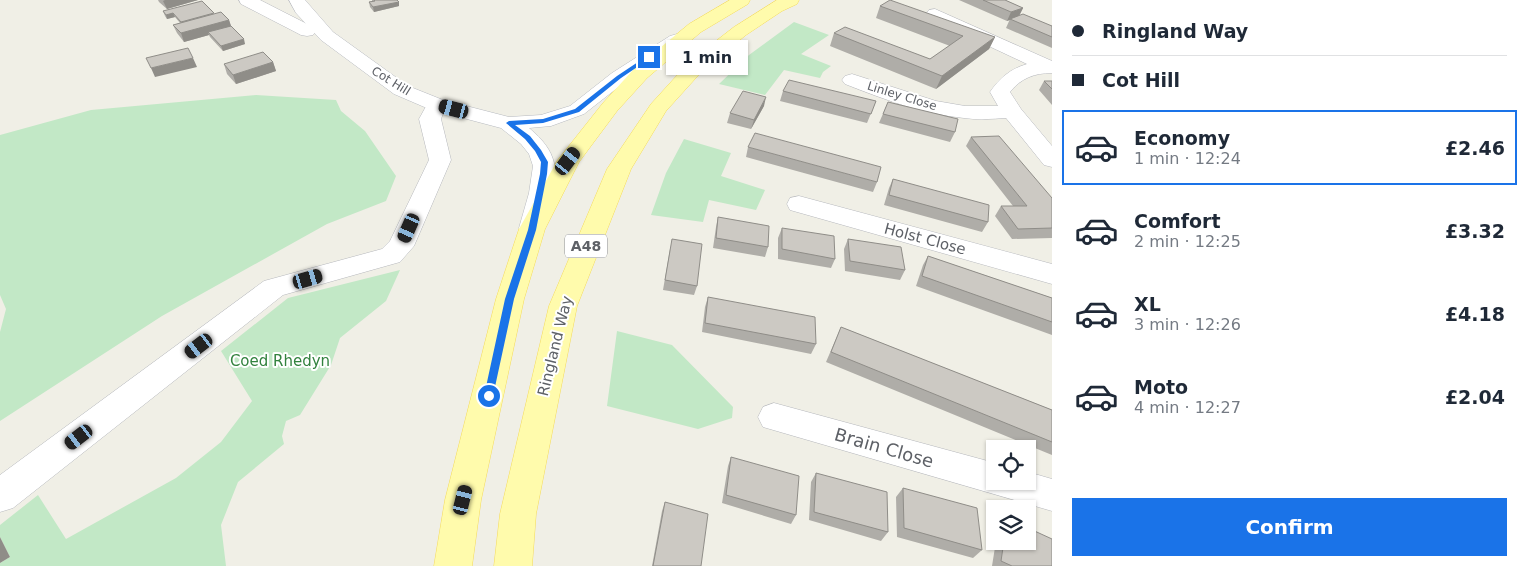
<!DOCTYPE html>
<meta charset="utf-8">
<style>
body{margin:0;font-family:"DejaVu Sans",sans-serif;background:#f2f2f3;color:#1f2937;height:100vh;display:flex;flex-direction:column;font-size:19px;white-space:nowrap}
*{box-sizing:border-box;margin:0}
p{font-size:16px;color:#747a83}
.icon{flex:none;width:28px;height:28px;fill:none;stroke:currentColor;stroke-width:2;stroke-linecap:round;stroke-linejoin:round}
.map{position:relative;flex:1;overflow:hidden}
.side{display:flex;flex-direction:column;background:#fff;width:475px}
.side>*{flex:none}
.guide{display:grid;align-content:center;height:110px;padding:0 20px;background:#fff}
.tools{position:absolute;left:986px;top:440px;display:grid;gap:10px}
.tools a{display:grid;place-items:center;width:50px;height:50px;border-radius:0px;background:#fff;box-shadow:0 1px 4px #0004;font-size:25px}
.end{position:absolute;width:22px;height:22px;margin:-11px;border:6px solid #1a73e8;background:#fff;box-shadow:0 0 0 2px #fff}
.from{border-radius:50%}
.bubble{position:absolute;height:35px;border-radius:0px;background:#fff;box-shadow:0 1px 4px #0004;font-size:16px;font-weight:800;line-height:35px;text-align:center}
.car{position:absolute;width:15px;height:30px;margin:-15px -8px;border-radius:6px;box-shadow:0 0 4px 1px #0007;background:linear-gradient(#222 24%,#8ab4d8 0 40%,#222 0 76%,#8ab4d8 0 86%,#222 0)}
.guide b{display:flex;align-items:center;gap:18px;height:48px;font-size:19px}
.guide b+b{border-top:1px solid #e0e1e3}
.guide i{width:12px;height:12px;background:#1f2937}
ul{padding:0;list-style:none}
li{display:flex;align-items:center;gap:15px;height:75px;margin:0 10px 8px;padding:0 10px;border:2px solid transparent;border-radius:0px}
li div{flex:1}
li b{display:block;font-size:19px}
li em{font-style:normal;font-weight:800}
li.selected{border-color:#1a73e8}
li>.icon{width:45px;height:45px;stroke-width:1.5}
.button{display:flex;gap:10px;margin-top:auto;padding:10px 20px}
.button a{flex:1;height:58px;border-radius:0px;background:#1a73e8;color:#fff;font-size:20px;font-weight:800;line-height:58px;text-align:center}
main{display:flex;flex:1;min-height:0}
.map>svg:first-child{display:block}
.green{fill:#c2e8c6}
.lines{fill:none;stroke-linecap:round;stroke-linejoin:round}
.street-casing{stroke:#b6b8bd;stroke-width:1}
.secondary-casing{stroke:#b7bac0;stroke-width:1}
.primary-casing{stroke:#f5db5a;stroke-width:1}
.street{fill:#fff;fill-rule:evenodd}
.secondary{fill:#fff;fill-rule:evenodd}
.primary{fill:#fffbac;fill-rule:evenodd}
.wall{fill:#afada8}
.shaded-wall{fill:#8f8d88}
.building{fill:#ccc9c3;stroke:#8f8d88}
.route{fill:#1a73e8}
.labels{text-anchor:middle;stroke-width:4;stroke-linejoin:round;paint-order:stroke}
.far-street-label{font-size:12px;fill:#5e6167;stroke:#fff}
.shield{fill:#fff;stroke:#8e9095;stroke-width:1}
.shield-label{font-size:14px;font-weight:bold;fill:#5e6167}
.street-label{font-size:15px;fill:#5e6167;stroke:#fff}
.park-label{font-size:15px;fill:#32823e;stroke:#fff}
.near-street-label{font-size:18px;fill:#5e6167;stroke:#fff}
</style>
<main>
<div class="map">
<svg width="1052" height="566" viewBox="0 0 1052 566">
<rect width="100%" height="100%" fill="#f0efe6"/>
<path class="green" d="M794,22L829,35L801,54L831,66L823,72L820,78L784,70L765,95L719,84L749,55Z
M256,95L336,100L341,111L365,131L396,176L386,201L327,224L162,316L0,421V332L6,309L0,295V135L91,110Z
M684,139L731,153L721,176L765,190L756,210L709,200L703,222L651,215L666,173Z
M400,270L386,301L340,338L331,365L300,415L286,421L282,436L284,444L238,482L221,525L226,566H0V563L10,557L0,537V525L38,495L66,539L176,478L221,442L252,401L221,351L288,298Z
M617,331L672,345L733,407L732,418L698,429L607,406Z"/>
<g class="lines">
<defs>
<path id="street" d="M239,0H260L313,27L316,31L313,35L307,36L301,35L241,4Z
M935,9L1052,61V73C1035,73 1021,78 1010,92L1021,109L1052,146V167L1044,165L1006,118C992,119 978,120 964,118C923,114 883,99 845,84L842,80L845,76L852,74L936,101L965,106H998L990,92C1000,78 1010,69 1027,64L929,18L926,14L929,10Z
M436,99L443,101L446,105L441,119L451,160L414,246L400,262L283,295L13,508L0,512V475L264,281L382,249L390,241L429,160L419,119L429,101Z
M799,196L1052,264V284L790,210L787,204L790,198Z
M774,403L995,463V481H1028V472L1052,479V511L763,427L758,417L763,407Z"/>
<path id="secondary" d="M289,0H305L333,32L408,86L443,100L509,117L541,115L570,106L612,73L670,36L677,34L684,36L686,40L684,44L626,81L584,114L551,126L529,128C558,152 559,170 551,205C548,215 547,225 541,234L532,236L523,234L519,228L529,193L533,166L529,154L521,144L501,128L429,109L394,94L321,40L296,13Z"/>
<path id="primary" d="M730,0H750L748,4L701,32L647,78L617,111L579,162L545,229L524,299L481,500L472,566H434L445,500L496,299L519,229L557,161L603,103L633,70L689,24Z
M777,0H799L797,4L782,11L746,35L704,69L666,111L631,169L577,306L536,514L532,566H494L500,514L549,306L607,169L651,104L690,61L734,27Z"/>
</defs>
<use href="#street" class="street-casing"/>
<use href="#secondary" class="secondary-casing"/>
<use href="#primary" class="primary-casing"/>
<use href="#street" class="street"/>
<use href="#secondary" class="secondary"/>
<use href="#primary" class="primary"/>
</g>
<path class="wall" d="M158,0H198L167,9L159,2Z
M372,0H397L399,2V6L374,12L370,7L369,2L372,1Z
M959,0H1005L1023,8L1019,16L1052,26V48L1006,28L1010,19L1015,18L1007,21Z
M880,6L995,37L989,49L936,89L830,46L834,33L930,59L950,46L876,18Z
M163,11L214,14L229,20L231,26L245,44L223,51L210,37L209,35L184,42L177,33L173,25L180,23L175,17L167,19L165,16Z
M273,62L276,71L236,84L227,74L224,64Z
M1044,81H1052V105L1039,90Z
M783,91L876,101L867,123L780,101Z
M888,102L955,132L950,142L879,123Z
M764,106L751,129L727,123L730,113Z
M971,137L1052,198V238L1012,239L995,216L1001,206H1013L966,146Z
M748,147L877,182L873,192L746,157Z
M893,179L988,222L982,232L884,205L889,188Z
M718,217L768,247L765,257L713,248L716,227Z
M782,228L835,259L831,268L778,259V238Z
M848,239L905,270L900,280L845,271L844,249Z
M670,249L697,286L694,295L663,290Z
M928,256L1052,298V335L916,286L923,265Z
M708,297L816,344L811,354L702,332L705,307Z
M841,327L1052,410V455L826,362Z
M731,457L796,515L791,524L722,503L728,466Z
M816,473L888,532L881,541L809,520L811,482Z
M903,488L982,550L973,558L897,537L896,497Z
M665,502L701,566H652L662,511Z
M996,541H1028L1052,566H992Z"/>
<path class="shaded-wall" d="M165,0H198L167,9L163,1Z
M399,2V6L374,12L373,7Z
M1023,8L1019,16L1007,21L1011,12Z
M173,13L175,17L167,19L166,15Z
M229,20L232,29L208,32L209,35L184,42L181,33Z
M995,37L989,49L936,89L942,76Z
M244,39L245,44L223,51L221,46Z
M193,58L197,67L155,77L151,68Z
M273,62L276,71L236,84L233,75Z
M766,97L764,106L751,129L754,120Z
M0,537L10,557L0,563Z"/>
<path class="building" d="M374,0H397L399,2L373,7L369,2L375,1Z
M890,0L995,37L942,76L834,33L845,27L930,59L963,36L880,6Z
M983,0H1005L1023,8L1011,12Z
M202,1L214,13L181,22L173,13L166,15L163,11Z
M221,12L229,20L181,33L173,25Z
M1023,14L1052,26V37L1010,19Z
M231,26L244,39L221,46L208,32Z
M188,48L193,58L151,68L146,58Z
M263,52L273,62L233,75L224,64Z
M789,80L876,101L871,114L783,91Z
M1044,81H1052V89Z
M743,91L766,97L754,120L730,113Z
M888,102L958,119L955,132L883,114Z
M755,133L881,167L877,182L748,147Z
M999,136L1052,198V228L1018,229L1001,206H1027L971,137Z
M893,179L989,205L988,222L889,195Z
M718,217L769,226L768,247L716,238Z
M782,228L834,236L835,259L782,249Z
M672,239L702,244L697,286L665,280Z
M848,239L901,247L905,270L850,261Z
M928,256L1052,298V322L922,276Z
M708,297L815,317L816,344L705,323Z
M841,327L1052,410V442L831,352Z
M731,457L799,476L796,515L726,495Z
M816,473L887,492L888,532L814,512Z
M903,488L977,508L982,550L904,528Z
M665,502L708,514L701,566H653Z
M1028,528L1052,539V566H1012L1001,561L1004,541H1028Z"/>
<path class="route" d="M647,56L652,57L621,78L579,112L543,123L515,125L530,136L541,150L548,162L547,174L536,230L514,299L493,396L492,399H485L484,396L505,299L528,230L540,174L541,162L535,151L525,139L506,123L509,121L543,119L575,109L617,76Z"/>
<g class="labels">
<g class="far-street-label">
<text transform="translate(391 81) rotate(32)" y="4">Cot Hill</text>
<text transform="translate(902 96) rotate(17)" y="4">Linley Close</text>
</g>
<rect class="shield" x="565" y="234.5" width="42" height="23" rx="4"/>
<g class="shield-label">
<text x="586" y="251">A48</text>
</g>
<g class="street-label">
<text transform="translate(925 239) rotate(15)" y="5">Holst Close</text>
<text transform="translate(555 346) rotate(-76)" y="5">Ringland Way</text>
</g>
<g class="park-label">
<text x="280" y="366">Coed Rhedyn</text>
</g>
<g class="near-street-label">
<text transform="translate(884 448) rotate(16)" y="6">Brain Close</text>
</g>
</g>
</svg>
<div class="tools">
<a><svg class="icon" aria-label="locate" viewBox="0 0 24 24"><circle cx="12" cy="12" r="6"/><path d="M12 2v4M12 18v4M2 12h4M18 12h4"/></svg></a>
<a><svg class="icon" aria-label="layers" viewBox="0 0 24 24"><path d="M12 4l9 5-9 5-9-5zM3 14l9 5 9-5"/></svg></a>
</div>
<i class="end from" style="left:489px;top:396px"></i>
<i class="end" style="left:649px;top:57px"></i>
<div class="bubble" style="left:666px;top:40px;width:82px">1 min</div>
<i class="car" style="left:454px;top:109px;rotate:285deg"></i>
<i class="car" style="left:568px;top:161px;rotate:37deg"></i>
<i class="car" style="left:409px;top:228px;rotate:204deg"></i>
<i class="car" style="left:308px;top:279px;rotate:74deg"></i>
<i class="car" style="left:199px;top:346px;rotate:233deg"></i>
<i class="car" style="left:79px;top:437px;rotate:233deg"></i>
<i class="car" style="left:463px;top:500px;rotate:14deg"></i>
</div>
<section class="side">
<div class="guide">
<b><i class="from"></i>Ringland Way</b>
<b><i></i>Cot Hill</b>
</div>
<ul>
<li class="selected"><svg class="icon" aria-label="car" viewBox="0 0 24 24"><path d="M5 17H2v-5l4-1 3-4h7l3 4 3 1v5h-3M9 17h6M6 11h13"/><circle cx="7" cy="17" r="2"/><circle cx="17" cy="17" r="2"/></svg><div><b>Economy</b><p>1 min · 12:24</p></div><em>£2.46</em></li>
<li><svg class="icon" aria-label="car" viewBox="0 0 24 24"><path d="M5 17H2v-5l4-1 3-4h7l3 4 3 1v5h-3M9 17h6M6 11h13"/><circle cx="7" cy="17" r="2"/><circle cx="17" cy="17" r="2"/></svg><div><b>Comfort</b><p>2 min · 12:25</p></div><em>£3.32</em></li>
<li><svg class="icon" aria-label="car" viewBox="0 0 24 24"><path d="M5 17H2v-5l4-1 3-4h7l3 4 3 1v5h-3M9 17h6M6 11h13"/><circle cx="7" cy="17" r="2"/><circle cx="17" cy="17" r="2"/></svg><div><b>XL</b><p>3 min · 12:26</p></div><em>£4.18</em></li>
<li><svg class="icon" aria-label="car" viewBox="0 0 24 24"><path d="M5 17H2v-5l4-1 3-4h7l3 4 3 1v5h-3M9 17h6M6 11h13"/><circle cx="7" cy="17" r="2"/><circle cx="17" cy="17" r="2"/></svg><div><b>Moto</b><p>4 min · 12:27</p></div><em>£2.04</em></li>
</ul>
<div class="button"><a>Confirm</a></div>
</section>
</main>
